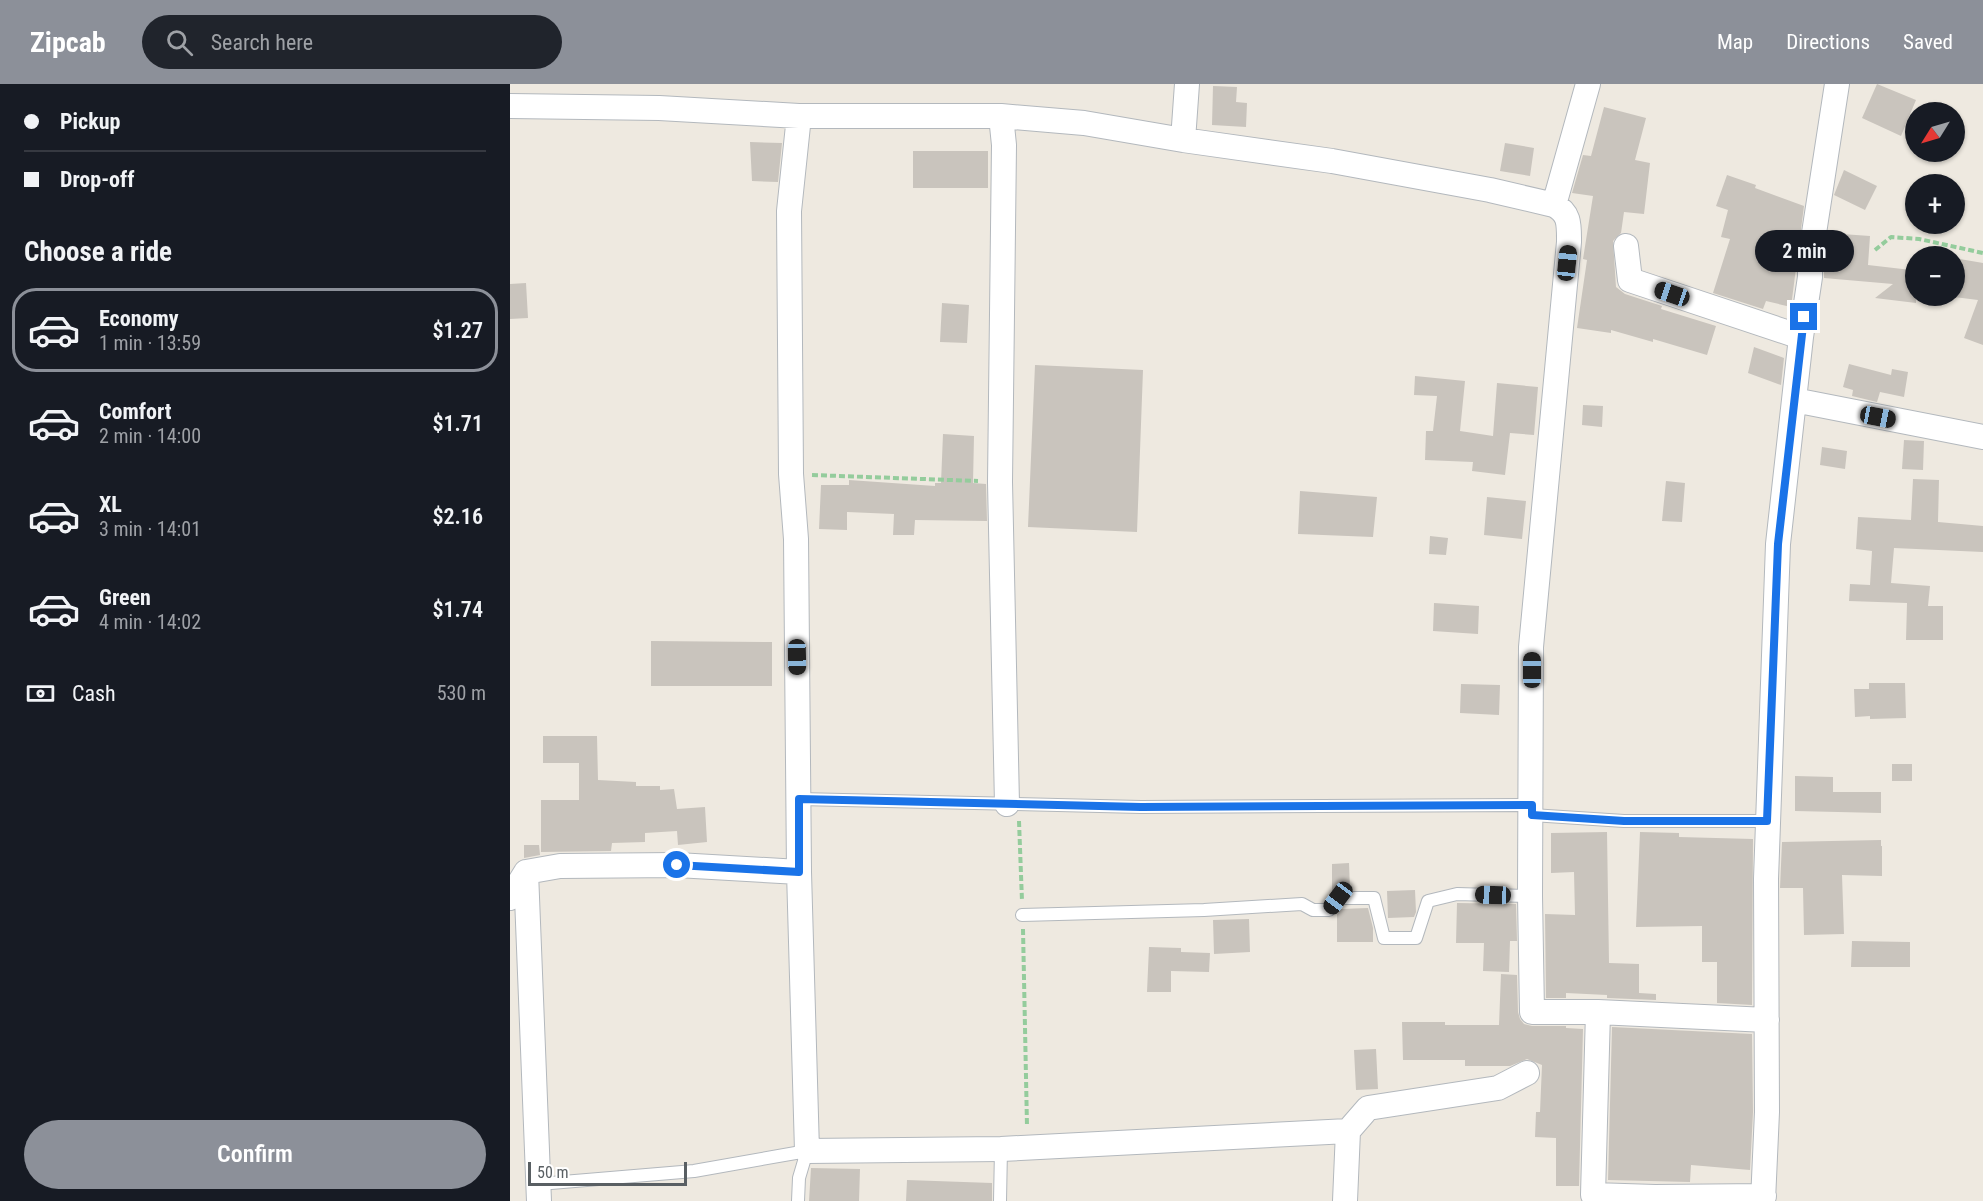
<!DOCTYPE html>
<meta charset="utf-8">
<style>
body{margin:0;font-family:"Roboto Condensed",sans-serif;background:#20242c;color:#f1f3f6;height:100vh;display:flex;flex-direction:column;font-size:22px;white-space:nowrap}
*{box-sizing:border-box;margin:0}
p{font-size:20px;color:#9ea1a6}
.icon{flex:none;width:33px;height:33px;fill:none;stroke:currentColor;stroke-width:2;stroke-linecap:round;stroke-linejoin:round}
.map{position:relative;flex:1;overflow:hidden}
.details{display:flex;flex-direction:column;background:#171b24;width:510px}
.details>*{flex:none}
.hud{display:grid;align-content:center;height:132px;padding:0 24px;background:#171b24}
.needle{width:39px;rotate:233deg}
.buttons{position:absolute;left:1395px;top:18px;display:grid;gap:12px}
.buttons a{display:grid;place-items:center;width:60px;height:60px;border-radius:50%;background:#171b24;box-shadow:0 2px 4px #0004;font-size:30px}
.scale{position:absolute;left:18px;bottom:15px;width:159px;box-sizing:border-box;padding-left:6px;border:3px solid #595f63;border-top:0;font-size:16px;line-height:21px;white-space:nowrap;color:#595f63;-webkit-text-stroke:4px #fff;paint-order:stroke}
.end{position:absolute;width:27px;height:27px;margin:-14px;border:8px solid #1a73e8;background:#fff;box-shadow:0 0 0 3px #fff}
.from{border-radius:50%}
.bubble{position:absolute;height:42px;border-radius:21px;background:#171b24;box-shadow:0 2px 4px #0004;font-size:20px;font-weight:600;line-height:42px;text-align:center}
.car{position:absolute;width:18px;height:36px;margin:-18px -9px;border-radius:8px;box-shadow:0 0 4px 2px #0007;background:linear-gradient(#222 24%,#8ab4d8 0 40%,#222 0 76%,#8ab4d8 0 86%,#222 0)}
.hud b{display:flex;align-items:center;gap:21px;height:57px;font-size:22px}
.hud b+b{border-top:2px solid #363941}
.hud i{width:15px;height:15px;background:#f1f3f6}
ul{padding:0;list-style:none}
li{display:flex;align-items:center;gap:18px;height:84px;margin:0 12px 9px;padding:0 12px;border:3px solid transparent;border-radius:24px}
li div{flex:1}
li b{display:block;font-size:22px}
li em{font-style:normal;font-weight:600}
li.on{border-color:#8c9099}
li>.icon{width:54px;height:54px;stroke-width:1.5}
h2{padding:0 24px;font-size:27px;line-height:72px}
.pay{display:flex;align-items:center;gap:15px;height:66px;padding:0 24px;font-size:22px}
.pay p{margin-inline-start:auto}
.action{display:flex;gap:12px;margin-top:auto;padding:12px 24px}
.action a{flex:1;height:69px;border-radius:36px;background:#8c9099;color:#fff;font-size:24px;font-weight:600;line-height:69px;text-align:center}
header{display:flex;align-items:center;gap:36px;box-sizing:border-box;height:84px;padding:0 30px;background:#8c9099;color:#fff}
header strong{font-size:28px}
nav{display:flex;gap:33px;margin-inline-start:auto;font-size:21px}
.search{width:420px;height:54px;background:#20242c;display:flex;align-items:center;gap:15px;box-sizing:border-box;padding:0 21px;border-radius:33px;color:#9ea1a6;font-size:22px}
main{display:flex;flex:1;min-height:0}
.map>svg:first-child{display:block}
.building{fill:#c9c4bd}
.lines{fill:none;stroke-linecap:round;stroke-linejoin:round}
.service-casing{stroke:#b3b8bd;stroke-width:14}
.minor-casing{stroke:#b3b8bd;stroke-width:26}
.path{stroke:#94cc9c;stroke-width:4;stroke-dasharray:6 3;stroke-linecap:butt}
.service{stroke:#fff;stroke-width:12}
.minor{stroke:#fff;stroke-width:24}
.route{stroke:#1a73e8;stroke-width:8}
</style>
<header>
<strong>Zipcab</strong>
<div class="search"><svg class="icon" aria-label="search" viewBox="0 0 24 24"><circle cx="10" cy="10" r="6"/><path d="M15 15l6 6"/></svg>Search here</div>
<nav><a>Map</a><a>Directions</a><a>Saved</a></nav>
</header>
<main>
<section class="details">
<div class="hud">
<b><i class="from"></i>Pickup</b>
<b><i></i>Drop-off</b>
</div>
<h2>Choose a ride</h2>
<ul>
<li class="on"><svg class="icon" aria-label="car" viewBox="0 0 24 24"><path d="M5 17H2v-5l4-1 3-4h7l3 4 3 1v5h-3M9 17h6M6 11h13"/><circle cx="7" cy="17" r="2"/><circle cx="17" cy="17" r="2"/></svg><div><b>Economy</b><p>1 min · 13:59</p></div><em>$1.27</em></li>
<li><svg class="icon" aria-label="car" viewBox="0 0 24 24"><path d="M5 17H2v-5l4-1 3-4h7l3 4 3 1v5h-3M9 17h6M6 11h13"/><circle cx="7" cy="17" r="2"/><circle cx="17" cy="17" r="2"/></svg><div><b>Comfort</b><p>2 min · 14:00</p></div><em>$1.71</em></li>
<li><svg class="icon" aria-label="car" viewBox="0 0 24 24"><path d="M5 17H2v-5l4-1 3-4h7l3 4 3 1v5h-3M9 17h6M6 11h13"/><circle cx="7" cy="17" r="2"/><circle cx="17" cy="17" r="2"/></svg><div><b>XL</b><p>3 min · 14:01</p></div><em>$2.16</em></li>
<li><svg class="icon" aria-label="car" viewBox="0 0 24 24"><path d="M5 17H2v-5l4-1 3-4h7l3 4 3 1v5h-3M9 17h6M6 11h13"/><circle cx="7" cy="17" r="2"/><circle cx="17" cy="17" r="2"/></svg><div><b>Green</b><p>4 min · 14:02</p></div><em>$1.74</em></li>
</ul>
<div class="pay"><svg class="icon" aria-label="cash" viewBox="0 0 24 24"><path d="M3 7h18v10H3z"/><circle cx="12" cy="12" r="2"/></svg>Cash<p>530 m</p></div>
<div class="action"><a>Confirm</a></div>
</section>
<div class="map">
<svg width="1473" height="1117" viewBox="0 0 1473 1117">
<rect width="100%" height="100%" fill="#eee9e0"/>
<path class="building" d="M1367,0L1406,16L1391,52L1352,34Z
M703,2L727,3L726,18L737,19L736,43L702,41Z
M1094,23L1136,34L1125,76L1140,79L1134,130L1114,128L1111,149L1103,157L1106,203L1115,210L1152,222L1151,225L1206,242L1197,271L1143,255V258L1101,246V249L1067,244L1077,176L1073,175L1083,112L1062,109L1073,71L1081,72Z
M240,58L272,59L268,98L242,97Z
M995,59L1024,64L1020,92L990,87Z
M403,67H478V104H403Z
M1334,86L1367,102L1355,126L1324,111Z
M1217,91L1246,101L1245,104L1294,122L1281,223L1256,217L1253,225L1203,209L1220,155L1211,153L1218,126L1206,122Z
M1318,149L1360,152L1358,181L1401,186L1406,182V219L1365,214L1383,200L1314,194V176Z
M1444,174L1473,179V261L1454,254L1468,216L1444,213Z
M16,199L18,234L0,235V200Z
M432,219L459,221L457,259L430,258Z
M1244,263L1274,274L1271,301L1238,289Z
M1339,280L1381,291L1382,285L1398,288L1394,313L1370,308L1367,318L1342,312L1343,306L1333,303Z
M525,281L633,286L627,448L518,443Z
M905,292L955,297L950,347L983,352L987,299L1028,303L1024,351L1000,349L995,391L962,387L963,378L915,376L916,347H923L927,312L904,311Z
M1073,321L1093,322L1092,343L1072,341Z
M433,350L464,352L463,399L476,400L477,437L405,436L404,451H383L384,430L337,428V446L309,445L311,401H339V396L425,402V399H431Z
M1394,356L1414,357L1413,386L1392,385Z
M1312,363L1337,367L1335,385L1310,381Z
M1403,395L1429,396L1428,438L1473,442V468L1384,464L1381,499L1420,502L1418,522H1433V556H1396L1397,519L1339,517L1340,500L1360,501L1362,467L1346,465L1348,433L1401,436Z
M1156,397L1175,399L1172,438L1152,437Z
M790,407L867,413L863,453L788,450Z
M977,413L1016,417L1012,455L974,451Z
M920,452L938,454L936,471L919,470Z
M924,519L969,522L968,550L923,547Z
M141,557L262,558V602H141Z
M1359,599H1395L1396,634L1360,635V632L1345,633L1344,605H1359Z
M951,600L990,601L989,631L950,629Z
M33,652H87L88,696L126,698V702H150V706L164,705L167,725L195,723L197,758L168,761L167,747L135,749V758L102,759L101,767L31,768V716H69V679H33Z
M1382,680H1402V697H1382Z
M1285,692L1323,693V708H1371V729L1285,727Z
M1097,748L1099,879L1129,880V909L1146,910V916L1097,914V911L1056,909V914H1036L1035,830L1065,831L1064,788L1041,789V749Z
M1130,748L1169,749V753L1243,755L1242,921L1207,919V878H1192V842L1126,843Z
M1371,756V762H1372V792L1332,791L1334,850L1294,851L1293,804H1270L1272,758Z
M14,761H29L30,771L14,774Z
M839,779L840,806H827L822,808V780Z
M905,806L906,828L904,833L878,834L877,807Z
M947,819L1006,820L1007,857H1000L999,888L973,887L974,859H946Z
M858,824L863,844V858H827V830L830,825Z
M739,835L740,868L704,870L703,836Z
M1342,857L1400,858V883H1341Z
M639,863L671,864V868L700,869L699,888L661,887V908H637Z
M991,890L1007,891L1008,928L1010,935L1014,940L1022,942H1056V944L1073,945L1069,1102H1046V1054L1025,1053L1026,1028H1030L1032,981L1017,975L1000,982H955V976H893L892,938H935V941H989Z
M1102,943L1242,950L1243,1028L1240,1086L1181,1081L1180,1098L1098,1096Z
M866,965L868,1005L846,1006L844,966Z
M301,1084L350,1085L349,1117H299Z
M397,1096L482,1099V1117H396Z"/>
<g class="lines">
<defs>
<path id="service" d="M289,715L631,723L1022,721
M1022,731L1114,737H1257
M512,831L694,826L792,820L803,826H819L828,814H864L874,854H906L918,817L947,810L1020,812
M29,1100L184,1087L297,1067L289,1094L288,1117
M490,1117L491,1065"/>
<path id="minor" d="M0,22L149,24L289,32H491L574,39L673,56L822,77L980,106L1044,121C1060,129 1059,141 1059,158L1021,563L1020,812L1022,928H1088L1257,936
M289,32L279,127L281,390L286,455L289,788L297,1067L491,1065L838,1047
M491,32L494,61L490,398L497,720
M673,56L677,0
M1044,121L1078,0
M1116,162L1120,196L1291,253
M1284,316L1473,353
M16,788L29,1117
M0,814L16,788L50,782L167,781L289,788
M1088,928L1083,1111L1145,1113L1254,1112
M835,1117L838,1047L858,1024L988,1004L1017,989
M1253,1117L1257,1028L1256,795L1268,460L1291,253L1300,193V175L1327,0"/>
</defs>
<use href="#service" class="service-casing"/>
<use href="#minor" class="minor-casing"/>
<path class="path" d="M1365,166L1381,153L1409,155L1473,169
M302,391L468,397
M509,737L512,817
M513,845L517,1042"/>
<use href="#service" class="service"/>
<use href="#minor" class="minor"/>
</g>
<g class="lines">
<path class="route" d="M167,781L289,788V715L631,723L1022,721V731L1114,737H1257L1268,460L1294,233"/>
</g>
</svg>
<div class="buttons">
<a><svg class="needle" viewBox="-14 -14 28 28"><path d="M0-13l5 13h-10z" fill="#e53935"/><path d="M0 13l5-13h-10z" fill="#9ea1a6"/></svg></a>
<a>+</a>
<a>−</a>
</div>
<div class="scale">50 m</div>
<i class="end from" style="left:167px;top:781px"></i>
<i class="end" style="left:1294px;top:233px"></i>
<div class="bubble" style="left:1245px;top:146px;width:99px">2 min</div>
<i class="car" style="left:1057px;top:179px;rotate:6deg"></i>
<i class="car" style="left:1162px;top:210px;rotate:289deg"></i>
<i class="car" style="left:1368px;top:333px;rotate:101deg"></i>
<i class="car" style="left:287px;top:573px;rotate:179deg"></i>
<i class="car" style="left:1022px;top:586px;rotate:0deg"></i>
<i class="car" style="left:983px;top:811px;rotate:272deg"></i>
<i class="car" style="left:828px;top:814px;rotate:217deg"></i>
</div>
</main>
